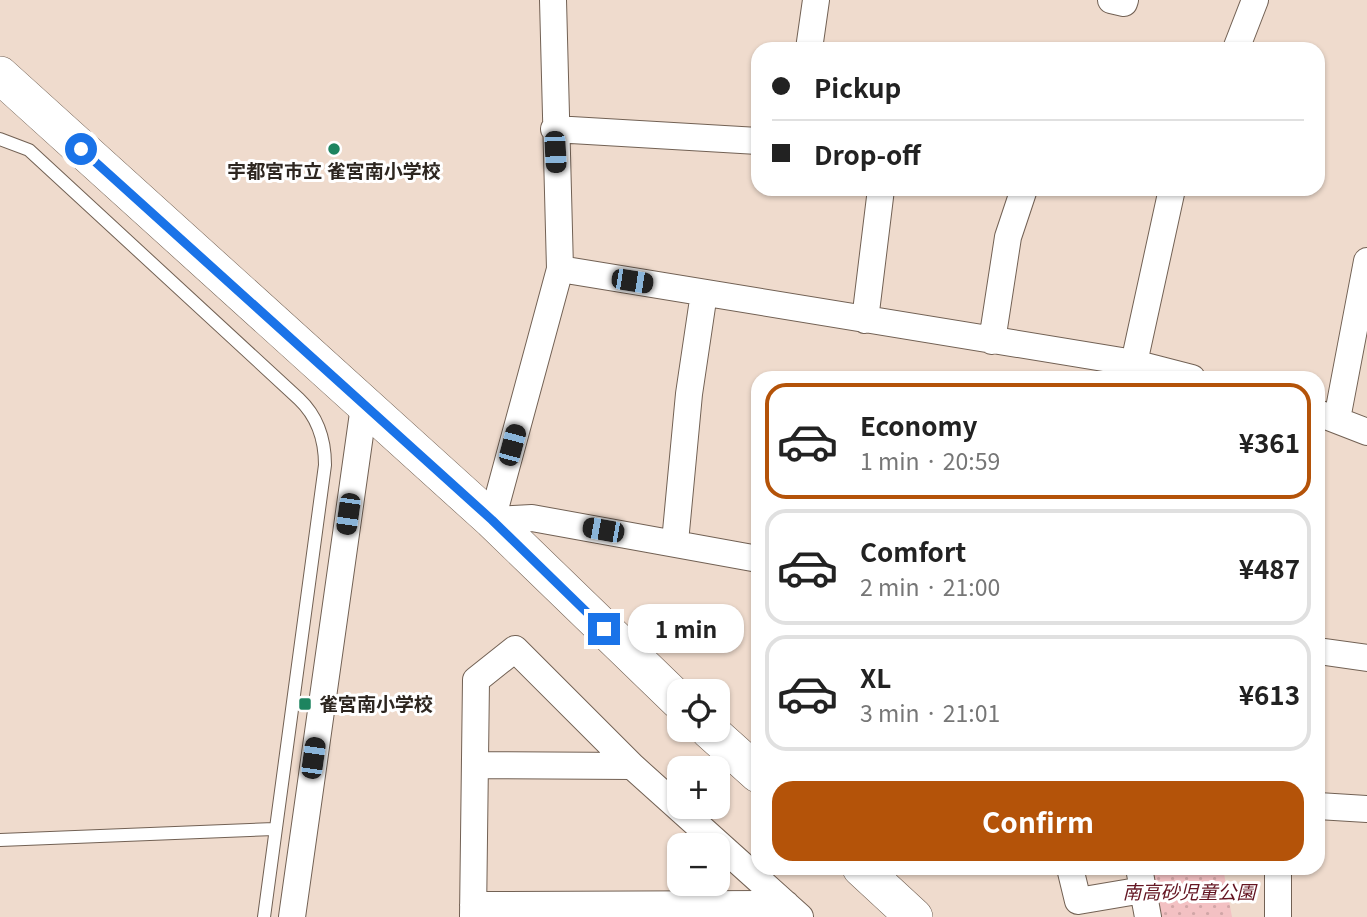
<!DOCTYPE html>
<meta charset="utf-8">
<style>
body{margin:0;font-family:Georgia,"Noto Sans JP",serif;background:#f6f6f6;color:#222;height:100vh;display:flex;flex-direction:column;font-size:26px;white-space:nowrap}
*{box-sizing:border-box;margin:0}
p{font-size:23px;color:#767676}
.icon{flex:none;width:38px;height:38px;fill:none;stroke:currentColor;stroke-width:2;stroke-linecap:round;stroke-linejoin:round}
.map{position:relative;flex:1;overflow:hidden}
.details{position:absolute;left:751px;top:371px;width:574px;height:504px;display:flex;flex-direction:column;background:#fff;border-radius:21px;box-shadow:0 2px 5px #0004}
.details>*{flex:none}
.banner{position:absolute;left:751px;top:42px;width:574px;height:154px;border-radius:21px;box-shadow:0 2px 5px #0004;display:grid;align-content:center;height:154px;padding:0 21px;background:#fff}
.tools{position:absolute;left:667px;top:679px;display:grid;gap:14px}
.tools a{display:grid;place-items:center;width:63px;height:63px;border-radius:14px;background:#fff;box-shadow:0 2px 5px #0004;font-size:35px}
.end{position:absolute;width:32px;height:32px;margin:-16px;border:9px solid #1a73e8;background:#fff;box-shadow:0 0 0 4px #fff}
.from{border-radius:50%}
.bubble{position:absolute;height:49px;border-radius:21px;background:#fff;box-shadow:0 2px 5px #0004;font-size:23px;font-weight:700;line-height:49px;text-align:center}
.car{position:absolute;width:21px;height:42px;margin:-21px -10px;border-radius:9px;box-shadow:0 0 5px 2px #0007;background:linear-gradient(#222 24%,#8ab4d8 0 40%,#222 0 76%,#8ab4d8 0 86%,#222 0)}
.banner b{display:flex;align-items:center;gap:24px;height:66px;font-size:26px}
.banner b+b{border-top:2px solid #e0e0e0}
.banner i{width:18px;height:18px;background:#222}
ul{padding:12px 0 0;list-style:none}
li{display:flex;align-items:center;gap:21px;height:116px;margin:0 14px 10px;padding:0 7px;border:4px solid #e0e0e0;border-radius:21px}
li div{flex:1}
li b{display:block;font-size:26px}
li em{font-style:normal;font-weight:700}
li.current{border-color:#b45309}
li>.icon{width:63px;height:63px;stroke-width:1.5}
.button{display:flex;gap:14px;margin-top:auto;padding:14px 21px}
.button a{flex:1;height:80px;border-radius:21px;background:#b45309;color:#fff;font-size:28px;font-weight:700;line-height:80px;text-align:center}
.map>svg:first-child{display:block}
.grass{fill:url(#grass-dots)}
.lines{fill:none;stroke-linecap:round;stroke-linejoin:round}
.lane-casing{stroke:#726154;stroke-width:14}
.street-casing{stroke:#726154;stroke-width:28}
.secondary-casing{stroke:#726154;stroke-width:38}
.lane{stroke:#fff;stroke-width:12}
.street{stroke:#fff;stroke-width:26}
.secondary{stroke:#fff;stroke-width:37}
.route{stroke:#1a73e8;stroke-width:9}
.poi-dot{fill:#1d845f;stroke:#fff;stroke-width:2.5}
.labels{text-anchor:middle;stroke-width:6;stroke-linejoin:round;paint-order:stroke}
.poi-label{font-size:19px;font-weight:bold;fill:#2d2620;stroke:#fff}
.park-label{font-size:19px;font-style:italic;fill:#641522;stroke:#fff}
</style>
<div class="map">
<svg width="1367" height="917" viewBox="0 0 1367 917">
<defs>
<pattern id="grass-dots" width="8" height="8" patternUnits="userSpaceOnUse" patternTransform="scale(1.75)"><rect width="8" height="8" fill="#f3c1c3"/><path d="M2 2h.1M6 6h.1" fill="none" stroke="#d1a6a7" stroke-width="1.8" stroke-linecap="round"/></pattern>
</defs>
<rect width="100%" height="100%" fill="#efdbcd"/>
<path class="grass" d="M1146,868H1223L1232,917H1155Z"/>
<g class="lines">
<defs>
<path id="lane" d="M0,139L29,150L299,399C318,417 325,439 325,465L264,917
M0,840L274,829"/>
<path id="street" d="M553,0L560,269L492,520L532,518L758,559
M1111,0L1124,3L1125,0
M809,49L816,0
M1236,49L1255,0
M554,129L758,141
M560,269L1134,363L1192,378
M865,320L881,189
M992,341L1008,237L1024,189
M1134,363L1172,189
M1318,413L1367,432
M1337,419L1367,261
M675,542L689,394L704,293
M1318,651L1367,658
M475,765L632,766
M1318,806L1367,809
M1070,868L1078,901L1143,890
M1139,868L1148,917
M473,905L786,904
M292,917L364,406
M473,917L476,680L515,649L632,766L800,917
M1278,917V868"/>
<path id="secondary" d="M0,75L492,520L679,701
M709,730L758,774
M861,868L914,917"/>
</defs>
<use href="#lane" class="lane-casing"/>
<use href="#street" class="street-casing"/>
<use href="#secondary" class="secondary-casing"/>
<use href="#lane" class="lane"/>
<use href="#street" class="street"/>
<use href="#secondary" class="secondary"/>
</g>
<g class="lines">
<path class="route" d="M81,149L492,520L604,629"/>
</g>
<g class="poi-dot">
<circle cx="334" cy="149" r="7"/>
<rect x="298" y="697" width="14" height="14" rx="3.5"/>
</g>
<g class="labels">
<g class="poi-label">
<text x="334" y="178">宇都宮市立 雀宮南小学校</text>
<text x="319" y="711" text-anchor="start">雀宮南小学校</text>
</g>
<g class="park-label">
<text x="1189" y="899">南高砂児童公園</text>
</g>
</g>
</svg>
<div class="tools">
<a><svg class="icon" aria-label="locate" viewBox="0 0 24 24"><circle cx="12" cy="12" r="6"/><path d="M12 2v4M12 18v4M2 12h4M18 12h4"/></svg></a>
<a>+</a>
<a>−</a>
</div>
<i class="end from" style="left:81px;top:149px"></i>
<i class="end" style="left:604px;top:629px"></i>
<div class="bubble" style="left:628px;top:604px;width:116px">1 min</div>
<i class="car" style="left:555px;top:152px;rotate:177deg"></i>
<i class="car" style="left:632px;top:281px;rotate:99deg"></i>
<i class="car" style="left:512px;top:445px;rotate:15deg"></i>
<i class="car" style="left:348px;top:514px;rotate:188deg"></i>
<i class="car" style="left:603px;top:530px;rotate:280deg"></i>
<i class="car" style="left:313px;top:758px;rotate:8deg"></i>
<div class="banner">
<b><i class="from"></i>Pickup</b>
<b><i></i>Drop-off</b>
</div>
<section class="details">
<ul>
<li class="current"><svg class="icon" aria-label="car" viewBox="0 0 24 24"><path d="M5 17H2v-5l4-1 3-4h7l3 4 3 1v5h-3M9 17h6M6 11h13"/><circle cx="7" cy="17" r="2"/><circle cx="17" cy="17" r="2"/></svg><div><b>Economy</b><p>1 min · 20:59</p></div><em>¥361</em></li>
<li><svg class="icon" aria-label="car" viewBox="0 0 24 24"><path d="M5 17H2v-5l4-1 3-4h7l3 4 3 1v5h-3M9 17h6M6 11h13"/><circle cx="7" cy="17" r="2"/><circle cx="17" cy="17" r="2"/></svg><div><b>Comfort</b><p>2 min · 21:00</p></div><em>¥487</em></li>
<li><svg class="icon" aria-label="car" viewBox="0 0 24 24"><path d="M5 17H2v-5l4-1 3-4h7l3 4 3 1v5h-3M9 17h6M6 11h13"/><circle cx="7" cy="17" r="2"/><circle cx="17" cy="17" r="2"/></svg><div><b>XL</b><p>3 min · 21:01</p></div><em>¥613</em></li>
</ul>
<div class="button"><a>Confirm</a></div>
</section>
</div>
